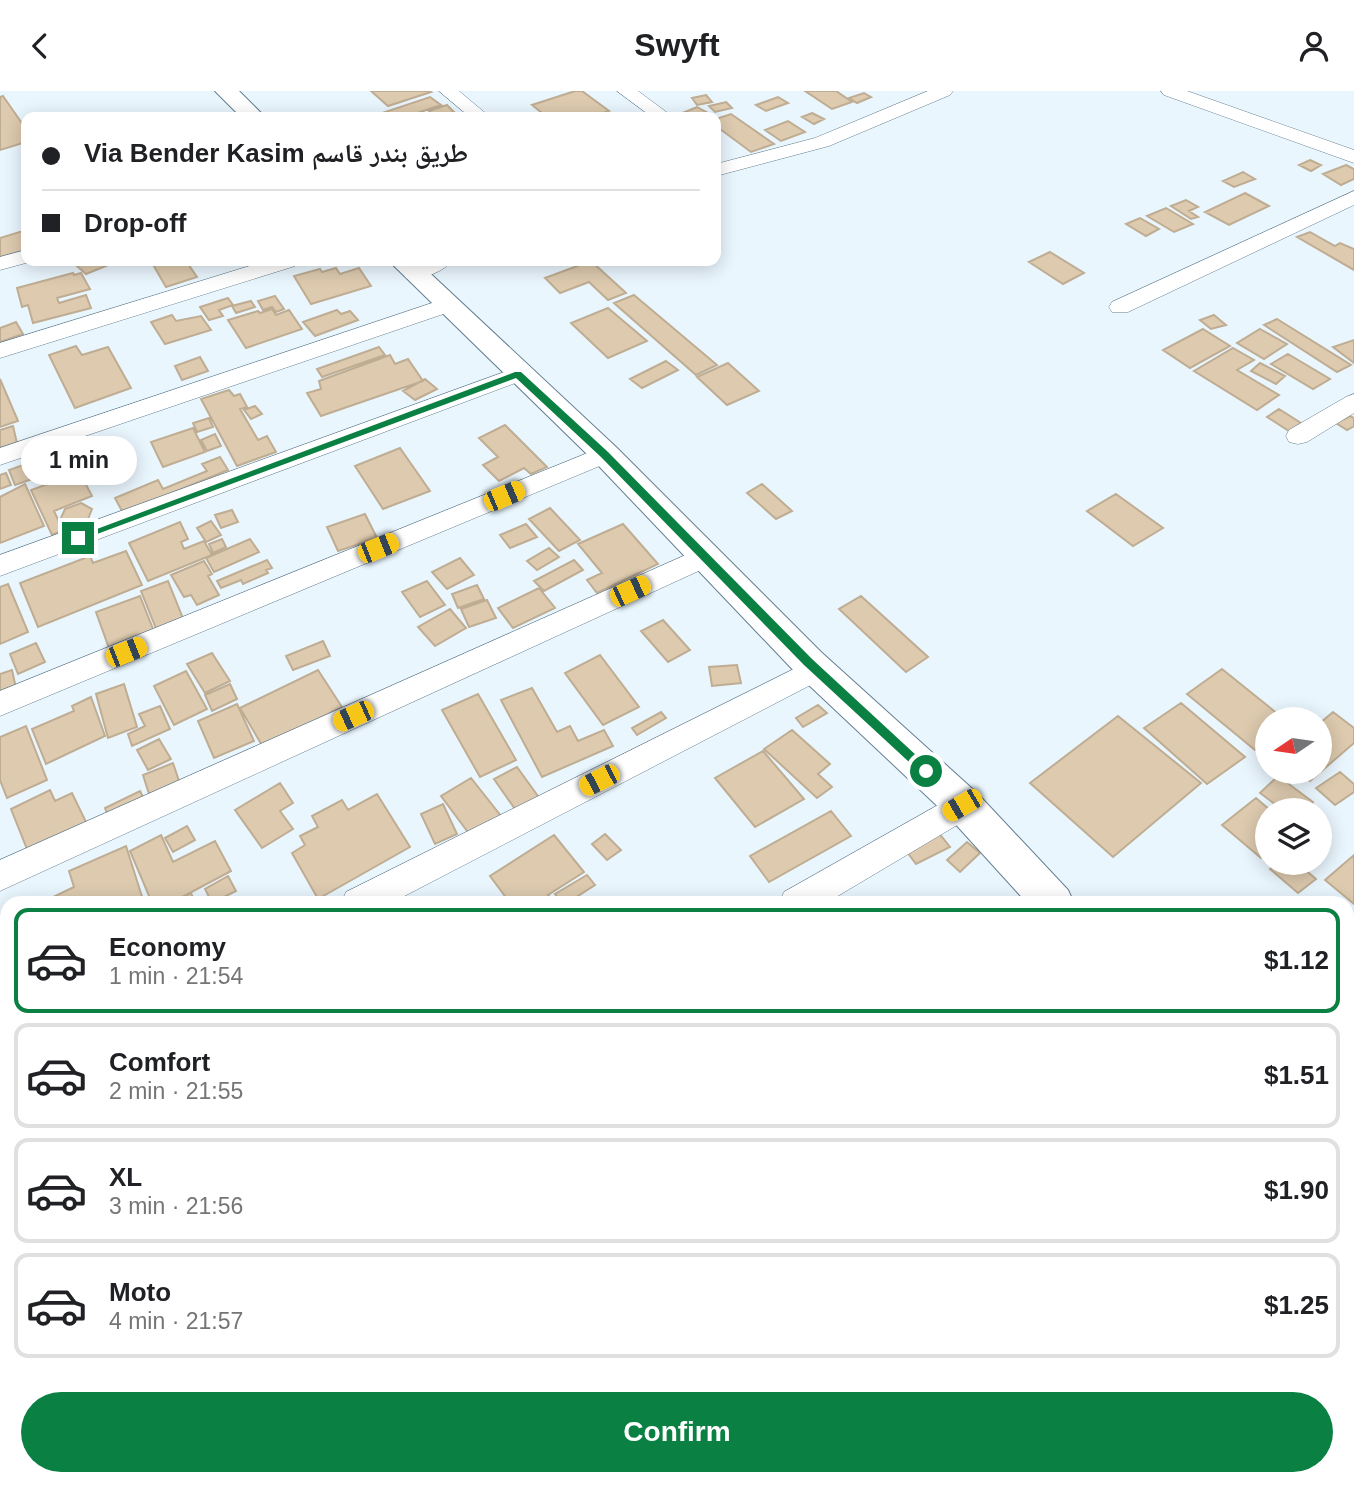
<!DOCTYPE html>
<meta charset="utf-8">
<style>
body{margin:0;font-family:Arial,"Noto Naskh Arabic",sans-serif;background:#f2f2f2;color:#202124;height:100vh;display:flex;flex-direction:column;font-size:26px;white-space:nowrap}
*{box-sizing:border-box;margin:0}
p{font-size:23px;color:#757577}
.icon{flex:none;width:38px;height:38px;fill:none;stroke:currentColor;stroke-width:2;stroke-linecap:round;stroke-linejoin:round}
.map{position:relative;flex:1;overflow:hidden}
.side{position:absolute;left:0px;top:805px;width:1354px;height:590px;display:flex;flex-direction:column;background:#fff;border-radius:21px 21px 0 0;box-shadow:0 4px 18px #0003}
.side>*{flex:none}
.banner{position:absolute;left:21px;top:21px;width:700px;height:154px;border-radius:14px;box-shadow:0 4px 18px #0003;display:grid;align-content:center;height:154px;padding:0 21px;background:#fff}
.needle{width:46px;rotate:257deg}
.controls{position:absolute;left:1255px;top:616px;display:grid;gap:14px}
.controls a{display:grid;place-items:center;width:77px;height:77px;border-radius:50%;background:#fff;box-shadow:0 4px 18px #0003;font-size:35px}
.end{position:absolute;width:32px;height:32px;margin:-16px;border:9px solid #0b8043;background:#fff;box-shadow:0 0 0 4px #fff}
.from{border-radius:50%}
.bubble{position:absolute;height:49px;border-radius:24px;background:#fff;box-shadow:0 4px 18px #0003;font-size:23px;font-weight:600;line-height:49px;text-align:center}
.car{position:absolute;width:21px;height:42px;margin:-21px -10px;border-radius:9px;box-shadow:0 0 5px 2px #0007;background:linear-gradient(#f5c518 24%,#345 0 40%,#f5c518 0 76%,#345 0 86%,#f5c518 0)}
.banner b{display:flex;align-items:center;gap:24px;height:66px;font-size:26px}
.banner b+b{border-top:2px solid #e0e0e0}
.banner i{width:18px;height:18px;background:#202124}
ul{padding:12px 0 0;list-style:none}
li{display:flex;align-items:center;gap:21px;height:105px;margin:0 14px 10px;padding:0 7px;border:4px solid #e0e0e0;border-radius:14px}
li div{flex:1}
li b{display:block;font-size:26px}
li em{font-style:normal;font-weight:600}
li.on{border-color:#0b8043}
li>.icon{width:63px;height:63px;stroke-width:1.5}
.button{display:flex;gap:14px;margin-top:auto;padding:14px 21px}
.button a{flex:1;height:80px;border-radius:42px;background:#0b8043;color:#fff;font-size:28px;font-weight:600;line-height:80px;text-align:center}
header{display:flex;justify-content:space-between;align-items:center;height:91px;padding:0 21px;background:#fff;font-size:32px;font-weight:600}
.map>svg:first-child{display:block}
.building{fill:#ddcaaf;stroke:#bfad93;stroke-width:2}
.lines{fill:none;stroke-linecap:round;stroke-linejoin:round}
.minor-casing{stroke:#647f91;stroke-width:1}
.tertiary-casing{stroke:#647f91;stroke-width:2}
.minor{fill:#fff;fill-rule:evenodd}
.tertiary{fill:#fff;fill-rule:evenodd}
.route{fill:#0b8043}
</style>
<header><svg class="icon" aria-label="back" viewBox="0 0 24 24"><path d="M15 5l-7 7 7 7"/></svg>Swyft<svg class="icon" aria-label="person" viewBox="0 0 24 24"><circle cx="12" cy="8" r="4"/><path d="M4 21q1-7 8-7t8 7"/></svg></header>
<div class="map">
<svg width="1354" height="1394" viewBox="0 0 1354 1394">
<rect width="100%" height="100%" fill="#eaf6fe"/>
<path class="building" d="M371,0H429L431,1L388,15Z
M575,0H582L609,20L591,26H547L532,14Z
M805,0H836L852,11L832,18Z
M864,2L871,6L857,12L849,7Z
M706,4L712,11L697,14L692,7Z
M3,5L26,38V51L0,59V6Z
M430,6L441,14L406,26H383L379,23Z
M778,6L788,12L766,20L756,14Z
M726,11L732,17L715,21L709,15Z
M447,14L454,21L435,26L429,20Z
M697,16L706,21L695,26L680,23Z
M812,22L824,28L814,33L802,26Z
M731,23L774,53L751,61L716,35V28Z
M788,30L805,41L781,50L765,39Z
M1310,69L1321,74L1311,80L1299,74Z
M1346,74L1354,78V88L1341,94L1323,83Z
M1243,81L1255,88L1234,96L1223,90Z
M1245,102L1269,115L1229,134L1205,121Z
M1186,109L1198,116L1189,120L1198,126L1191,128L1171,115Z
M1166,117L1193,133L1174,141L1147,125Z
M1140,127L1159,138L1146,145L1126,133Z
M26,139V159L0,168V147Z
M1310,141L1335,155L1340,152L1354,158V179L1297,146Z
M1050,161L1084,182L1063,193L1029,171Z
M90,170H108L111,173L86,183L77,175Z
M151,170H186L197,186L166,196Z
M591,170L626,202L608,209L589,191L560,202L545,187Z
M336,177L340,183L359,177L371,195L311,213L294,185L320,178L322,181Z
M73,182L74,184L81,182L90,198L57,207L59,212L86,204L91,217L33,232L28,214L22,216L17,197Z
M634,204L717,274L696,284L614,212Z
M275,205L284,218L276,221L272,216L263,219L258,210Z
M228,207L233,214L219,219L223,225L209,229L200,216Z
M251,210L255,216L236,222L232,215Z
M608,217L647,250L608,267L571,232Z
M272,218L276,224L289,219L302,238L246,257L228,229L258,220L260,222Z
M337,219L341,223L350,220L358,229L315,245L303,231Z
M172,224L176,230L201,225L211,239L165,253L151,231Z
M1214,224L1226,234L1211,238L1200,229Z
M1277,228L1351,274L1337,281L1264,234Z
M16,231L23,243L0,251V237Z
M1203,238L1230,255L1190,277L1163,259Z
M1260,238L1287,253L1264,268L1237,252Z
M1354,249V272L1333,256Z
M76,255L82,264L108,256L131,297L75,317L49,264Z
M379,256L385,264L322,286L317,278Z
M1233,257L1254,269L1237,279L1279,304L1257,319L1194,280Z
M1288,263L1330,288L1313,298L1271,273Z
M390,264L395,273L408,268L423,290L321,325L307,302L321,298L319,290Z
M200,266L208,280L182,289L175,275Z
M666,270L678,279L642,297L630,288Z
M728,272L759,300L727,314L697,286Z
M1260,272L1285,285L1276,293L1251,280Z
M0,288L18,330L0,336Z
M425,288L437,298L415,309L403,300Z
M229,299L234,305L240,303L247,316L240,318L258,349L267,345L276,361L237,375L201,308Z
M255,315L262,323L251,328L244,319Z
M1279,318L1301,332L1289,340L1267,326Z
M1350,325L1354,327V335L1347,339L1336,332Z
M209,327L213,336L197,341L193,332Z
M505,334L547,376L531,383L524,377L499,390L483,374L498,366L479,347Z
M13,335L17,352L0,357V339Z
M193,337L205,361L163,376L151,351Z
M215,343L221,355L207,360L201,349Z
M400,357L430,400L383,418L355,375Z
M79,363L88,379L80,382L92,405L54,420L63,439L52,444L31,399L48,393L45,387L55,383L50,374Z
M220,366L228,379L123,422L115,407L158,389L163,398L207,380L202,373Z
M40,368L47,383L15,394L9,379Z
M6,382L11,394L0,398V384Z
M25,393L44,435L0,452V406Z
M762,393L792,420L776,428L747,402Z
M1116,403L1163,437L1133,455L1087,420Z
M81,412L92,418L88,428L72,434L60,429L65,418Z
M550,417L580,449L559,460L529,428Z
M232,419L238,431L221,437L215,424Z
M365,423L377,447L338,460L327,436Z
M211,430L221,444L206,451L197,437Z
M180,431L188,448L181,451L184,458L204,450L212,464L148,490L129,452Z
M526,433L537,446L510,457L500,444Z
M623,433L658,473L597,502L587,489L602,482L578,453Z
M222,448L226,456L213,462L209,453Z
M250,448L259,461L214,481L206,467Z
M549,457L559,466L537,479L527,470Z
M126,460L142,494L38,536L20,492L90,465L93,472Z
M460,467L474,484L447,498L432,481Z
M267,469L272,477L266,479L268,482L243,493L241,489L221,497L217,490Z
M574,469L583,479L544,500L534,490Z
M204,470L212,483L208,485L219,504L197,514L191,504L184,506L171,484Z
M168,490L184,530L157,540L141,500Z
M427,490L445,514L420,526L402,501Z
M8,493L28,541L0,553V496Z
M477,494L484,508L458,517L452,503Z
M539,497L555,517L513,537L498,517Z
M140,505L155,543L110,560L96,521Z
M861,505L928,566L906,581L839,518Z
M487,509L496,527L469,536L461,518Z
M450,518L466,537L435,555L418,536Z
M663,529L690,559L668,571L641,540Z
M323,550L330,565L293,579L286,565Z
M36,552L45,571L18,583L10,563Z
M212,562L230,590L205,602L187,573Z
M600,564L639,616L603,634L565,582Z
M737,574L741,592L712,595L709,576Z
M1222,578L1284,628H1267V650L1255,659L1187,603Z
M12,579L18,606L0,612V583Z
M318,579L342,616L263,656L240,617Z
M186,580L207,618L174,634L154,595Z
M124,593L137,636L108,647L96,603Z
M230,593L237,608L212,620L205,604Z
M532,597L557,641L570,635L578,650L604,639L613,655L542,686L501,609Z
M478,603L516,669L480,686L442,619Z
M91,606L105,645L46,673L32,638L74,620L72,615Z
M1181,612L1245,666L1207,693L1144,637Z
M237,613L254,650L214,667L198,630Z
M818,614L827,622L803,636L796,627Z
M160,615L170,638L132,655L128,643L145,635L139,623Z
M661,621L666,627L637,644L632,637Z
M1333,621L1354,637V652L1310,690L1298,681H1320V632Z
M1118,625L1201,692L1113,766L1030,692Z
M26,635L47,689L7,707L0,689V646Z
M792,639L830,673L818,683L832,696L817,707L764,658Z
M159,648L171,668L148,679L137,659Z
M763,660L804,708L755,736L715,687Z
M173,672L180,693L150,706L143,684Z
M517,676L540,708L517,721L494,688Z
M1340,681L1354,693V701L1335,714L1316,697Z
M1278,685L1313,711L1305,719H1283L1260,702Z
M471,687L501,725L470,744L441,705Z
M280,692L293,712L280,720L293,738L262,757L235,719Z
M50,699L55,710L72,702L87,733L29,763L11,718Z
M140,700L146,712L110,730L105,717Z
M377,703L410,756L318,808L292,762L305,754L300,745L318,736L312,725L342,709L348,719Z
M1256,707L1270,719H1267V762L1261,767L1222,734Z
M443,713L457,743L435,753L421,723Z
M831,720L851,745L769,791L750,765Z
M187,735L195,749L173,761L165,747Z
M934,736L950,756L916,773L901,753Z
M605,743L621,759L607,769L592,753Z
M161,744L173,771L215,750L231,780L171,812H152L130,760Z
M554,744L584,781L548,804L555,812H510L490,785Z
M967,751L980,762L960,781L947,769Z
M126,755L144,812H41L74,796L69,780Z
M1354,764V813L1325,789Z
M1278,772H1297L1316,788L1298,802L1270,778Z
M587,784L595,794L567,812H562L555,803Z
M228,785L236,800L212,812L205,798Z
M191,802L195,812H172Z
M0,890L7,906V977L0,981Z
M7,1062V1143L0,1147V1065Z
M7,1333V1388H27L28,1394H0V1337Z
M41,1388H86V1389L78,1394H42Z
M97,1388H148L138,1394H99Z
M439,1388H495L498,1394H430Z
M508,1388H540L531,1394H510Z
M665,1388H741L745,1394H668Z
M1151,1388H1264L1269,1394H1146Z"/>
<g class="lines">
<defs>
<path id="minor" d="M439,0H459L490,26H470Z
M617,0H638L673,26H652Z
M928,0H953L950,4L829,55L716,85V73L815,47Z
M1161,0H1187L1354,59V72L1164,4Z
M1354,100V114L1128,221H1112L1109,216L1112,211Z
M26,159V170H33L0,179V166Z
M266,170H298L295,175L0,267V252Z
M424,170H452C443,181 420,190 406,187L403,182L406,177Z
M447,207L455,209L458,214L455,219L0,374V357Z
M518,276L526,278L530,283L526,288L0,485V464Z
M1354,303V322L1307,351L1298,353L1289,351L1286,345L1289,339L1346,306Z
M605,355L614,357L618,363L614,369L0,625V600Z
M706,455L716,458L720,465L716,472L0,800V769Z
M816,567L826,570L831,578L826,586L391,812H341L346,801Z
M963,700L974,704L979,714L974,724L826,812H779L784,801Z
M0,823L7,826V877L0,874Z
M7,973V1011L0,1014V976Z
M1354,1052V1094L1348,1096V1054Z
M7,1257V1301L0,1303V1260Z
M158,1388H202L204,1394H160Z
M345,1388H396L394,1394H343Z
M930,1388H980L978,1394H928Z"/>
<path id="tertiary" d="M215,0H239L265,26H241Z
M389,170H417L616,356L821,561L977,702L1068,799L1074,812H1027L949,726L795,581L594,370Z
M1348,1176L1354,1178V1236L1348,1234Z"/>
</defs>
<use href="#minor" class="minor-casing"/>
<use href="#tertiary" class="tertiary-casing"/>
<use href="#minor" class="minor"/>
<use href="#tertiary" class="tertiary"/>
</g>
<path class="route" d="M515,281H521L608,361L812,568L930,677V683H922L804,574L601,366L516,287L81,449L73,447Z"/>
</svg>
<div class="controls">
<a><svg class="needle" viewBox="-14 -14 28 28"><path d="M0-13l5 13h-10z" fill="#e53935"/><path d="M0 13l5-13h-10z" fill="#757577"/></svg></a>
<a><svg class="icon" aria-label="layers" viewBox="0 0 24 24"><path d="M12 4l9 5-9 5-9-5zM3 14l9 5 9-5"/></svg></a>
</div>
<i class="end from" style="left:926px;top:680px"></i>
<i class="end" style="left:78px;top:447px"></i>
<div class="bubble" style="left:21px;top:345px;width:116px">1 min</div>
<i class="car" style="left:504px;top:405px;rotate:67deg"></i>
<i class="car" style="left:378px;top:457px;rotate:68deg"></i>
<i class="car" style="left:630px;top:500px;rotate:65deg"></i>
<i class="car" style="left:126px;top:561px;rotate:68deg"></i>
<i class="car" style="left:353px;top:625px;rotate:246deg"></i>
<i class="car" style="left:599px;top:689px;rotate:243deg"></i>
<i class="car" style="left:962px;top:714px;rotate:240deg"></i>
<div class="banner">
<b><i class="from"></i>Via Bender Kasim طريق بندر قاسم</b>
<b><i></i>Drop-off</b>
</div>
<section class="side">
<ul>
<li class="on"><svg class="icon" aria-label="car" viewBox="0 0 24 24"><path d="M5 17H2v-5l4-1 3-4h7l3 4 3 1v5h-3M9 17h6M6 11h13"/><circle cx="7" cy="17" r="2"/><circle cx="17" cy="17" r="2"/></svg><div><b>Economy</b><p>1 min · 21:54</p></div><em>$1.12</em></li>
<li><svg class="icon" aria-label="car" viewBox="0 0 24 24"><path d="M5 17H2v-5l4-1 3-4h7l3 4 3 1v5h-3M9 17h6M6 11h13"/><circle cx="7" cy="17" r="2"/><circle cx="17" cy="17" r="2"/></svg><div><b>Comfort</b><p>2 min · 21:55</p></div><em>$1.51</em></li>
<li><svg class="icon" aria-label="car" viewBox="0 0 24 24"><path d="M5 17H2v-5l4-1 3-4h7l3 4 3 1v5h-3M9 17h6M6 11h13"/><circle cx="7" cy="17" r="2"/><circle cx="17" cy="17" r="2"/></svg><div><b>XL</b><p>3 min · 21:56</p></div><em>$1.90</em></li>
<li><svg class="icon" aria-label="car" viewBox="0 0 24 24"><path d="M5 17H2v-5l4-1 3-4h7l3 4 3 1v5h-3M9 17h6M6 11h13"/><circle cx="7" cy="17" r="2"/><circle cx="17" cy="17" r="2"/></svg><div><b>Moto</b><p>4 min · 21:57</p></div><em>$1.25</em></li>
</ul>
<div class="button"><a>Confirm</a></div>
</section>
</div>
